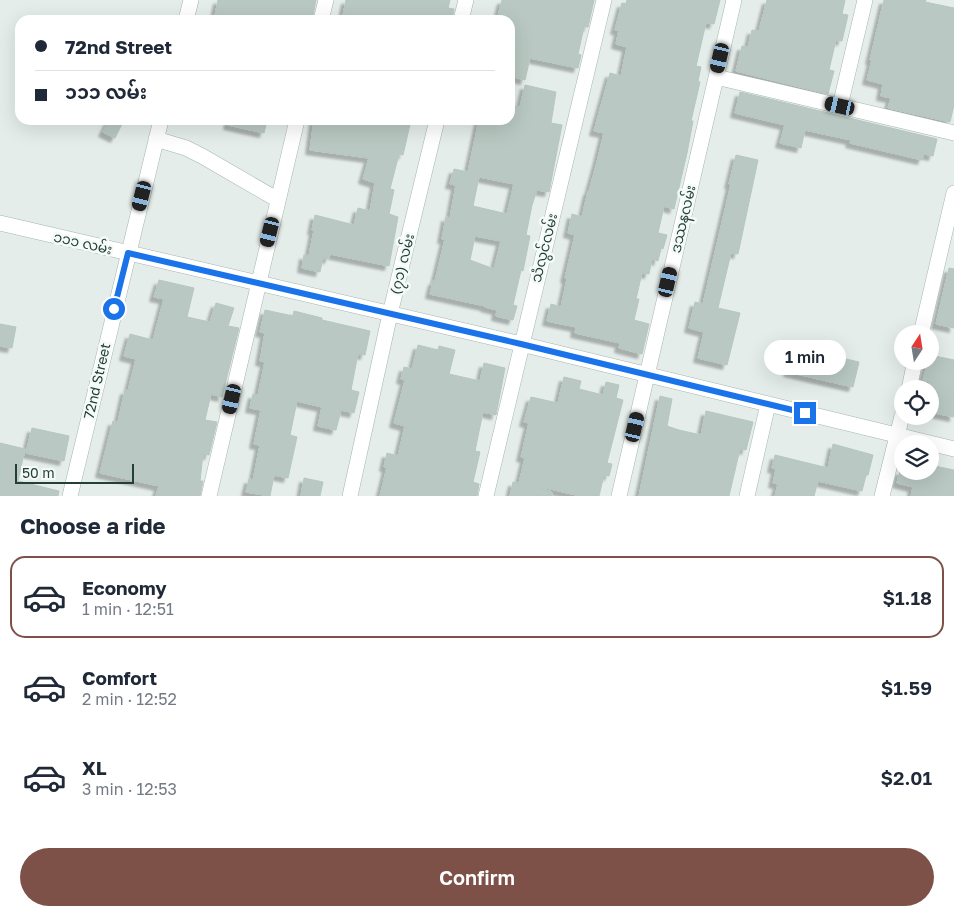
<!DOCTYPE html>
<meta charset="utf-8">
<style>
body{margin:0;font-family:"Golos Text","Noto Sans Myanmar",sans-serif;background:#f2f2f3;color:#1f2937;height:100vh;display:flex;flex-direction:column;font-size:19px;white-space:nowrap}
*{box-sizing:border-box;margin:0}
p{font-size:16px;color:#747a83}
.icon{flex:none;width:28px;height:28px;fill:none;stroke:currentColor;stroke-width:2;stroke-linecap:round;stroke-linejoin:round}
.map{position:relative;height:496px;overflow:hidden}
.side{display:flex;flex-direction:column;background:#fff;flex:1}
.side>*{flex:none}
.guide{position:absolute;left:15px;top:15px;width:500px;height:110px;border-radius:15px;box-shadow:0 5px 20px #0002;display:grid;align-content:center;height:110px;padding:0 20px;background:#fff}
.needle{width:32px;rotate:12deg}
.buttons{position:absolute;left:894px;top:325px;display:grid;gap:10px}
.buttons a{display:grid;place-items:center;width:45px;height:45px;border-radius:50%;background:#fff;box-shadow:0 5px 20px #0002;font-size:25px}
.scale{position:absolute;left:15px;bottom:12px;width:119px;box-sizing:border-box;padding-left:5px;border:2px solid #233f37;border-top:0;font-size:14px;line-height:18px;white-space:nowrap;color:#233f37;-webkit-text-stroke:4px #f4faf7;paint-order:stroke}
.end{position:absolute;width:22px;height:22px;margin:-11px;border:6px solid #1a73e8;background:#fff;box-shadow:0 0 0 2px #fff}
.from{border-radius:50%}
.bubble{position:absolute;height:35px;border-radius:18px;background:#fff;box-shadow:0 5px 20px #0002;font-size:16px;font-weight:600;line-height:35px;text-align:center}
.car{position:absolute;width:15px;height:30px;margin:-15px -8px;border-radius:6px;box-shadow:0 0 4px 1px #0007;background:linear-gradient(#222 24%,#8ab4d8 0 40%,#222 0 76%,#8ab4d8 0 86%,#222 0)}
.guide b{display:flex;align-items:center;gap:18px;height:48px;font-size:19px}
.guide b+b{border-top:1px solid #e0e1e3}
.guide i{width:12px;height:12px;background:#1f2937}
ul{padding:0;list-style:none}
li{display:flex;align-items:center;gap:15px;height:82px;margin:0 10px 8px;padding:0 10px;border:2px solid transparent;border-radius:15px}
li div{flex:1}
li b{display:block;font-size:19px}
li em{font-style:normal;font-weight:600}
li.on{border-color:#7e5148}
li>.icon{width:45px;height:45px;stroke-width:1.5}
h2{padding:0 20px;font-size:22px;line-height:60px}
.button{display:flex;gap:10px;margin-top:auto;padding:10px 20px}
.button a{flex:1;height:58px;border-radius:30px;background:#7e5148;color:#fff;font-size:20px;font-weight:600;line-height:58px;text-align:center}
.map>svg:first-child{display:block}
.building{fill:#b9c8c2;stroke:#b6c7c0;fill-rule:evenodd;filter:url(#shadow)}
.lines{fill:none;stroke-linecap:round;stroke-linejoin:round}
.street-casing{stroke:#a6b5b0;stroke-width:16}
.street{stroke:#fff;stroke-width:15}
.route{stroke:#1a73e8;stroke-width:6}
.labels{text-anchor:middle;stroke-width:5;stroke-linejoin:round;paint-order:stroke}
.street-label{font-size:14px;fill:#233f37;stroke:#f4faf7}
</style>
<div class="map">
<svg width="954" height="496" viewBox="0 0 954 496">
<defs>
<filter id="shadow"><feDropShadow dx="-4.5" dy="4.5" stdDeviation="1" flood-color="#0004"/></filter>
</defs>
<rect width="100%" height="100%" fill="#e4ede9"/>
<path class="building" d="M218,0H316L312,20H214Z
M346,0H450L448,8L454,9L452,20H430L408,15L407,20L384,17L383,20H342Z
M502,0H594L588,27H584L578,54L581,55L578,68L530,58L525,80L510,76V20H497Z
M627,0H720L714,24L706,23L696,66L701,67L698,81L700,82L691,121H693L687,153L674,209L664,206L658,233L667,235L663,249L661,248L658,261L652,259L649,274L642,273L636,299H639L634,320L649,324L642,354L619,348L620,343L575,333L576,327L547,321L551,304L561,307L567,279L565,278L575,235L568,233L572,214L582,217L588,191H589L597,162L604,133L594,131L610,73L621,76L627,47L616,44L619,30H615L622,3L626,4Z
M767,0H845L842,14L848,15L842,41L836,40L829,70L834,71L828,94L736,71L742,46L748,47L752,30L759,31Z
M884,0H926L925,2L954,8V105L950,122L888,108L891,98L881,96L883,84L867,80L872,60H870Z
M525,85L556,92L551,123L562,125L549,192L537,190L532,205L526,235L530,236L523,271L521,270L513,305L517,306L513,320L496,316L497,310L485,307V306L430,294L433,281H435L445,239H442L446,217L450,218L456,185L450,184L454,169L468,172L479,120H510V105L520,107ZM479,177L514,184L507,214L473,206ZM475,236L501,241L494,269L470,260Z
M740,92L937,139L933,156L924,154L922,160L850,143L851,140L805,130L801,148L780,143L785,125L735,113Z
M109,120H124L115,138L103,132Z
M229,120H267L264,133L228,125Z
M314,120H411L403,155L399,154L390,189L394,190L389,214L398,217L389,266L330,254L329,259L323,258L320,272L302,268L304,255L309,256L314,230H312L315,215L354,225L358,208L370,211L375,183L363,179L369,158L310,150Z
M736,155L758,160L738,254L731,253L718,308L740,313L727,365L698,358L704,332L689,328L695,302L703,304L731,184H729Z
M949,268L954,269V328L936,324Z
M159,280L194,288L187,317L210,322L216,303L234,308L228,326L239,328L222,397L211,394L205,420L217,422L209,455L203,454L200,481H203L200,496H156L159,486L100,473L113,421L118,422L125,390L128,391L136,359L124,356L130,334L153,340L164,299L154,297Z
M265,310L293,316L294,311L322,318V320L370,331L365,355L358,354L351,390L359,392L354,413L341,410L336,430L318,426L322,407L297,401L290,435L297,437L288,478L274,475L270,496L246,492L249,479L253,480L260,445L254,444L261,410L250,408L253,394L258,395L265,362L260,361L265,333L260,332Z
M0,324L16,327L12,348L0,346Z
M418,345L438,350L439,346L455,350L449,374L480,381L484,363L505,368L496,415L483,412L475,451L480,452L473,482L479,484L477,496H380L387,467H384L387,453L398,456L405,426L394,423L405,380L401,379L404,367L412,369Z
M793,347L859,362L853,387L788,372Z
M930,355L954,360V417L930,412V382L923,380L928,361H930Z
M564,377L581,381L579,389L603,395L606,382L619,385L616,398L623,400L607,463L612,464L609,476L604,475L599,496H580L542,487V489L552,492V496H510L513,482L519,483L525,458L521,457L529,423L524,422L531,397L558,403Z
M660,396L672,399L667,426L679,430L701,435L706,411L753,422L746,450L740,449L729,496H639Z
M32,428L69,436L64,461L26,453Z
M0,443L25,449L18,481L59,491L58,496H0Z
M833,444L873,455L868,475H866L862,491L818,481L814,496H775L778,484L773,483L776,469L772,468L775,455L828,468Z
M930,465L954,470V496H911L913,487L897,483L900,471H930Z
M304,478L323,482L320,496H301Z"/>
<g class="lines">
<defs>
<path id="street" d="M186,20L191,0
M321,20L326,0
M461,20L466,0
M716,77L954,133
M840,106L865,0
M156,139L186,148L202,156L278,200
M0,223L521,344L954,449
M921,334L954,193
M909,389L915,361
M70,496L161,120
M209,496L297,120
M350,496L390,314L437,120
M486,496L604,0
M619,496L734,0
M747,496L768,404
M882,496L902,416"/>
</defs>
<use href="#street" class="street-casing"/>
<use href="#street" class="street"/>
</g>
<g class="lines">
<path class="route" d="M114,309L128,253L521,344L805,413"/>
</g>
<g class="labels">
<g class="street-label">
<text transform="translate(683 219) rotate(-77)" y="5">ဒဿနလမ်း</text>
<text transform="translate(83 243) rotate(13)" y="5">၁၁၁ လမ်း</text>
<text transform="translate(544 248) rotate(-76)" y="5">သံလွင်လမ်း</text>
<text transform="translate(402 264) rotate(-76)" y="5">(၇၁) လမ်း</text>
<text transform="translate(97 381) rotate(-77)" y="5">72nd Street</text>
</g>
</g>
</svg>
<div class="buttons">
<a><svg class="needle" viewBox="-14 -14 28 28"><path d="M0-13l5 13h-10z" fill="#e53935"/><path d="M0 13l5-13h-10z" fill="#747a83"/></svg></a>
<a><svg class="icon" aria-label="locate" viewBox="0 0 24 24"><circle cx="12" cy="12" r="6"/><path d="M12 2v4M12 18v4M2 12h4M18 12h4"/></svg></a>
<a><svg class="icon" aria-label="layers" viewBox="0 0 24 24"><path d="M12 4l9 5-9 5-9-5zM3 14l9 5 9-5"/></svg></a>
</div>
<div class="scale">50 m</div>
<i class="end from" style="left:114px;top:309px"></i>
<i class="end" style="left:805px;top:413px"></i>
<div class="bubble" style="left:764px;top:340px;width:82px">1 min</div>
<i class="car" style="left:720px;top:58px;rotate:193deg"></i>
<i class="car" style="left:840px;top:106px;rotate:283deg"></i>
<i class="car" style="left:142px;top:196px;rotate:194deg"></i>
<i class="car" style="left:270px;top:232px;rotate:194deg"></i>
<i class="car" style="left:668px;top:282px;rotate:13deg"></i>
<i class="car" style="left:232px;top:399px;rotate:193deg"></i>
<i class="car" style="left:635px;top:427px;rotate:13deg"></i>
<div class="guide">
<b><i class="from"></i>72nd Street</b>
<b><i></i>၁၁၁ လမ်း</b>
</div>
</div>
<section class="side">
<h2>Choose a ride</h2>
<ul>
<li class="on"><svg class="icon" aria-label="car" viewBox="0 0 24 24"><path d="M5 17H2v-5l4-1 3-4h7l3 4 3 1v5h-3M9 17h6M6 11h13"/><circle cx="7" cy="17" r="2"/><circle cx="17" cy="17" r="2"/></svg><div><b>Economy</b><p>1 min · 12:51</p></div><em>$1.18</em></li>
<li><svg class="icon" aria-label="car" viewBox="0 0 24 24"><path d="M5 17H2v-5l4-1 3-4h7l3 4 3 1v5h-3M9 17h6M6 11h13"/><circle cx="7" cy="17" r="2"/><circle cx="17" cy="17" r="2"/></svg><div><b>Comfort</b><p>2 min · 12:52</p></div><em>$1.59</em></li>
<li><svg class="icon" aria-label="car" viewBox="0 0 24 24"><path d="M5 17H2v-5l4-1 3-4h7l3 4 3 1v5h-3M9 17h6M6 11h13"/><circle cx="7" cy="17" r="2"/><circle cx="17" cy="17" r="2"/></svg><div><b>XL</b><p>3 min · 12:53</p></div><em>$2.01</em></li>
</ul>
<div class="button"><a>Confirm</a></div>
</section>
